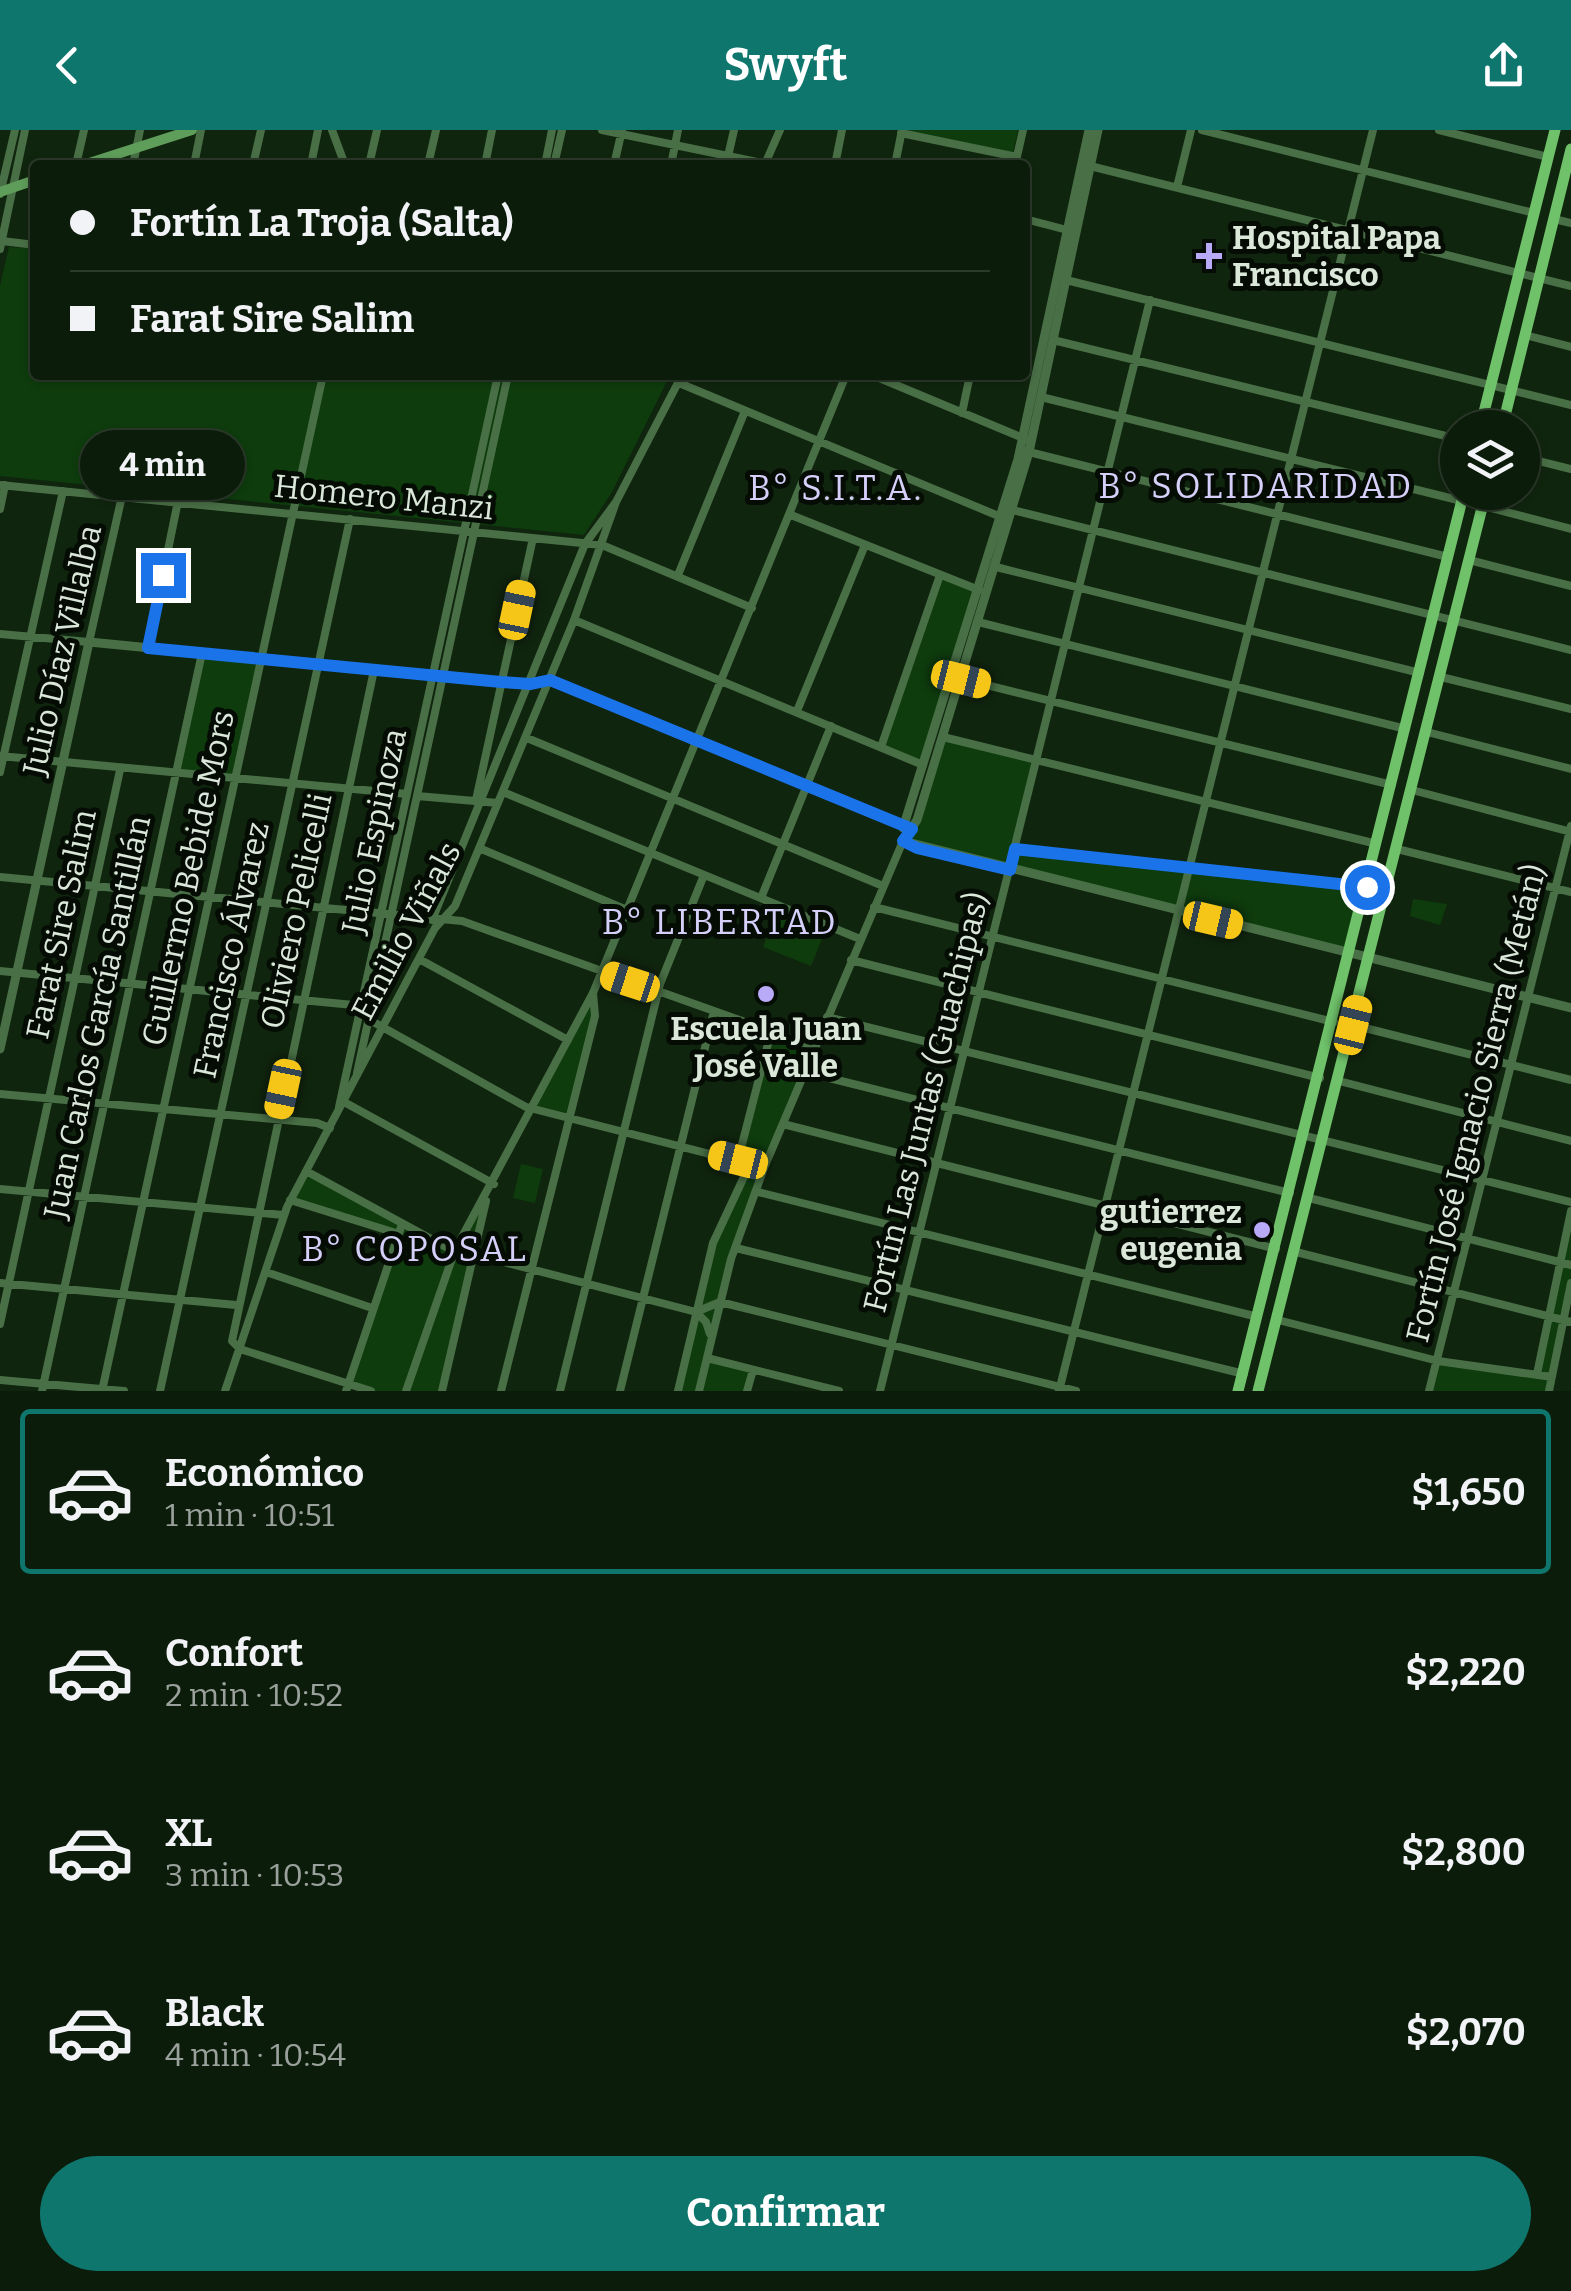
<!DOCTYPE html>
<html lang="es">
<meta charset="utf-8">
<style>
body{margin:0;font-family:Bitter,serif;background:#1a2918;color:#f1f3f6;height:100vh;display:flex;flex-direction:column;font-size:38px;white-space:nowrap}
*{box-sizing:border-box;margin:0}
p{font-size:32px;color:#9aa19c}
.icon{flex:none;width:55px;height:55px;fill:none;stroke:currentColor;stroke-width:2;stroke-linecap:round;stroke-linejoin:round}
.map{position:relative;height:1261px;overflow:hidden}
.details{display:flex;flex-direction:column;background:#0c1c0a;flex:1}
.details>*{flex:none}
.top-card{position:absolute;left:30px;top:30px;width:1000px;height:220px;border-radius:10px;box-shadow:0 2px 8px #0004,0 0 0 2px #2c3a2b;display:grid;align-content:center;height:220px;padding:0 40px;background:#0c1c0a}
.tools{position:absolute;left:1440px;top:280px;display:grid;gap:20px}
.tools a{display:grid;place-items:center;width:100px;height:100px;border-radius:50%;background:#0c1c0a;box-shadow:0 2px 8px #0004,0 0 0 2px #2c3a2b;font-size:50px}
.end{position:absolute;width:45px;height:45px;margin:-22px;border:12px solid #1a73e8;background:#fff;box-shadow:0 0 0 5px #fff}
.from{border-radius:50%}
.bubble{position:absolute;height:70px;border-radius:35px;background:#0c1c0a;box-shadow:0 2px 8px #0004,0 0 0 2px #2c3a2b;font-size:32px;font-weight:700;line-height:70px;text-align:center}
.car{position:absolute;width:30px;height:60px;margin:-30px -15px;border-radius:12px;box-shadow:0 0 8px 2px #0007;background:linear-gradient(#f5c518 24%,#345 0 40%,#f5c518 0 76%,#345 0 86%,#f5c518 0)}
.top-card b{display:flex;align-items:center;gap:35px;height:95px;font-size:38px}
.top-card b+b{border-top:2px solid #2c3a2b}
.top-card i{width:25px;height:25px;background:#f1f3f6}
ul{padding:18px 0 0;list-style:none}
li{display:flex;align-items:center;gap:30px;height:165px;margin:0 20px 15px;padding:0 20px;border:5px solid transparent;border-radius:10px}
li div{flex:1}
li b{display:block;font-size:38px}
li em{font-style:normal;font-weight:700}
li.active{border-color:#0f766e}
li>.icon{width:90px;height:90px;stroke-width:1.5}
.action{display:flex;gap:20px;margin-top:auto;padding:20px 40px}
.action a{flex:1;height:115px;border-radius:60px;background:#0f766e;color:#fff;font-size:40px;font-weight:700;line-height:115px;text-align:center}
header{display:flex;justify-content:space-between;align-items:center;height:130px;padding:0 40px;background:#0f766e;color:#fff;font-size:45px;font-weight:700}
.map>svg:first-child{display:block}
.green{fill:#0e3c0d}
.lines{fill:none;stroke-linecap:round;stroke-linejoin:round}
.minor{stroke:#496f46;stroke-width:8}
.tertiary{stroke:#496f46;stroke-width:9}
.secondary{stroke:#5f9d5b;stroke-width:10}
.primary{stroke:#6fc16a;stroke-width:11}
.route{stroke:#1a73e8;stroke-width:12}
.poi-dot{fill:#b9aaf7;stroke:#040c04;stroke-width:4}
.labels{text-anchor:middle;stroke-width:10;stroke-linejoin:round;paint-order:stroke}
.poi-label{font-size:32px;font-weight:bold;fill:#dae7d9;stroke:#040c04;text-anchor:start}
.street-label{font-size:32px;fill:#dae7d9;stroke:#040c04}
.neighbourhood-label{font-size:35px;letter-spacing:2.5px;fill:#d6cffa;stroke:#040c04}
</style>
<header><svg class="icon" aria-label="back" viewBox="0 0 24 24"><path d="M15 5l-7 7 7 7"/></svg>Swyft<svg class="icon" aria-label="share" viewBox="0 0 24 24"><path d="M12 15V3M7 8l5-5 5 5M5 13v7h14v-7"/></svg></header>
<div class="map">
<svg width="1571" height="1261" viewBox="0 0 1571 1261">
<rect width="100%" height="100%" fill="#10250e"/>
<path class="green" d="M905,0H1018L1013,23Z
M9,117L35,119V245H670L612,362L584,405L0,346V156Z
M940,445L977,459L923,635L881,617Z
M203,526L258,532L232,646L179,641Z
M943,607L1036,629L1010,740L908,710Z
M1017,721L1186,739L1177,779L1013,739Z
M1192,739L1364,757L1349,821L1182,780Z
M1413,769L1447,774L1440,795L1410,786Z
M776,784L824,804L811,836L763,817Z
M593,863L596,874L571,988L534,979Z
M771,902L815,917L731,1129L699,1261H678L712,1119L749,1034L738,1030Z
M521,1034L543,1039L535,1073L513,1068Z
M306,1041L455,1120L486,1068L442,1261H371L348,1254L396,1104L290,1070Z
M1571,1084V1150L1548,1261H1431L1439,1232L1537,1245Z
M708,1231L750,1241L746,1261H701Z"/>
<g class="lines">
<path class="minor" d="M332,0L345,35
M602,0L772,35
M1202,0L1534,83
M1439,0L1548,27
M901,3L1017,27
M765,34L780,0
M76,35L84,0
M133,35L140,0
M194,35L201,0
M253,35L261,0
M311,35L318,0
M369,35L377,0
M428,35L436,0
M485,35L492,0
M545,35L552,0
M554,35L562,0
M614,35L622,0
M671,35L678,0
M726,35L734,0
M835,35L842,0
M895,35L902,0
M1015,35L1023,0
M1086,35L1571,156
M1177,57L1191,0
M0,64L15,0
M1025,89L1071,101
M1554,89L1571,93
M2,111L35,115
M0,119L25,0
M1062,149L1571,275
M1525,205L1571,217
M1053,210L1458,309
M872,245L1028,310
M679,253L1001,387
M1041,267L1462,371
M962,283L970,245
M1025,321L1448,427
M1522,327L1571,339
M0,355L602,415L752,478
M1483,376L1571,399
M0,379L5,355
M1013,380L1571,520
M791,385L979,460
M1469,430L1571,456
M996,437L1420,543
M678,445L745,281
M574,490L923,635
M978,492L1406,599
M0,504L89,512L122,366
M148,518L178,371
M950,546L1392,655
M1441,547L1571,579
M797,581L865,415
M1427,602L1571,639
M943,607L1377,714
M527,608L883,756
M881,617L940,445
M0,626L407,664
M0,642L63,361
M1412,660L1571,702
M503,662L860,809
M417,666L498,673
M476,670L533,408
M479,718L627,780
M1015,719L1367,757
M1397,719L1571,762
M0,747L462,791L815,917
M761,768L831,596
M874,777L1334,892
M432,790L585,414L616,372L682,245
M419,829L568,910
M851,830L1320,948
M0,841L364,876
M827,887L1571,1072
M368,889L526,977L764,1038
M1353,895L1571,950
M805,942L1290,1063
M357,943L508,245
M1339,951L1571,1011
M0,964L317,993L330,998
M344,972L494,1054
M339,977L498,245
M783,994L1276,1119
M738,1030L771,902
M306,1041L446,1117L696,1182L706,1192L710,1204
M0,1059L283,1085
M758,1062L1258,1187
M1309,1068L1571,1135
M290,1070L396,1103
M736,1118L1244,1244
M1296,1122L1571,1192
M266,1142L372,1178
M0,1153L236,1175
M696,1182L720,1172L1076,1261
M1278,1190L1438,1231L1552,1247
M0,1194L120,640
M707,1228L839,1261
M1537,1244L1571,1081
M0,1250L124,1261
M42,1261L202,523
M102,1261L323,245
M160,1261L350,389
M225,1261L287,1077L435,798L455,776L574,490L616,372
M346,1261L402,1094
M371,1261L240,1219L232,1211L374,540
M406,1261L455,1120L593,863L846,245
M442,1261L486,1071
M501,1261L595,886L593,863
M560,1261L660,854L704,745
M620,1261L714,881
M678,1261L713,1113L750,1034
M699,1261L731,1129L764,1038L903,711
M747,1261L753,1240
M880,1261L1150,170
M1059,1261L1373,0
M1429,1261L1571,696
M1549,1261L1571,1153"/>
<path class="tertiary" d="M903,698L1018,329L1089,0
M903,711L917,690L1029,322L1098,0
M903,711L1571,878
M0,919L89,512L501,552L531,554L550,550L913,699"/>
<path class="secondary" d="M83,35L192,0
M0,62L35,50"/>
<path class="primary" d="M1480,298L1555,0
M1502,298L1571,19
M1238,1261L1464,362
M1258,1261L1486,362"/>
</g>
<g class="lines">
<path class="route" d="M163,445L148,518L501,552L531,554L550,550L912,699L903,711L917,718L1010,740L1015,719L1367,757"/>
</g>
<g class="poi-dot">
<path d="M1204 111h10v10h10v10h-10v10h-10v-10h-10v-10h10z"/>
<circle cx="766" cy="864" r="10"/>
<circle cx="1262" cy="1100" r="10"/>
</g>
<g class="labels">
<g class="poi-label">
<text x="1232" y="119">Hospital Papa<tspan x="1232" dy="37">Francisco</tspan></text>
<text x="766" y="910" text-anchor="middle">Escuela Juan<tspan x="766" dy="37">José Valle</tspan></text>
<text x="1242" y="1093" text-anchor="end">gutierrez<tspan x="1242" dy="37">eugenia</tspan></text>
</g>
<g class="street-label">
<text transform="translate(384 367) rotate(6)" y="11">Homero Manzi</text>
<text transform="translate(62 520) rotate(-77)" y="11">Julio Díaz Villalba</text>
<text transform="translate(374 701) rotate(-78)" y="11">Julio Espinoza</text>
<text transform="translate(188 748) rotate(-78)" y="11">Guillermo Bebide Mors</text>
<text transform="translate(296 781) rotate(-78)" y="11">Oliviero Pelicelli</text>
<text transform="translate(61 794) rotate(-78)" y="11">Farat Sire Salim</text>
<text transform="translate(406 801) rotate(-62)" y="11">Emilio Viñals</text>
<text transform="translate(231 820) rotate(-78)" y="11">Francisco Álvarez</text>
<text transform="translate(97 887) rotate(-78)" y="11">Juan Carlos García Santillán</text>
<text transform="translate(926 972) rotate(-76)" y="11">Fortín Las Juntas (Guachipas)</text>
<text transform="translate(1476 973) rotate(-76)" y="11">Fortín José Ignacio Sierra (Metán)</text>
</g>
<g class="neighbourhood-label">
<text x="1256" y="368">B° SOLIDARIDAD</text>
<text x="836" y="370">B° S.I.T.A.</text>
<text x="720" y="804">B° LIBERTAD</text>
<text x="415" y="1131">B° COPOSAL</text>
</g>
</g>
</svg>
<div class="tools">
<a><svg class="icon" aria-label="layers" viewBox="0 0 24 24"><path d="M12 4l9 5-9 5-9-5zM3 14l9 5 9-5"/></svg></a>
</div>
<i class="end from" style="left:1367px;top:757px"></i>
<i class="end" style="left:163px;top:445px"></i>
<div class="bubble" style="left:80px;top:300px;width:165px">4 min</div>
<i class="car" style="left:517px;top:480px;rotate:12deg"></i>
<i class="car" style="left:961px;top:549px;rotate:104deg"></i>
<i class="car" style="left:1213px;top:790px;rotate:103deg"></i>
<i class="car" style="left:630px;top:852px;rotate:288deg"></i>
<i class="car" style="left:1353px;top:895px;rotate:14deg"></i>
<i class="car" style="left:283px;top:959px;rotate:192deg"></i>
<i class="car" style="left:738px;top:1030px;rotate:284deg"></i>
<div class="top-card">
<b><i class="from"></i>Fortín La Troja (Salta)</b>
<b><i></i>Farat Sire Salim</b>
</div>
</div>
<section class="details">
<ul>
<li class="active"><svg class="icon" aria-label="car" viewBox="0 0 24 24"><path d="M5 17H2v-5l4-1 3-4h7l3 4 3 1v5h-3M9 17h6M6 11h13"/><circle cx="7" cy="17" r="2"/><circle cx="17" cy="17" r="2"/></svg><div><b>Económico</b><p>1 min · 10:51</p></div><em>$1,650</em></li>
<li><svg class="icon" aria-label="car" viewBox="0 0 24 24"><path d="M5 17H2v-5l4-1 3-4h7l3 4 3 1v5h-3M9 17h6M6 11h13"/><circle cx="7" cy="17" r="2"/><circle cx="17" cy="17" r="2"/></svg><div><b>Confort</b><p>2 min · 10:52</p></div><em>$2,220</em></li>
<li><svg class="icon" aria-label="car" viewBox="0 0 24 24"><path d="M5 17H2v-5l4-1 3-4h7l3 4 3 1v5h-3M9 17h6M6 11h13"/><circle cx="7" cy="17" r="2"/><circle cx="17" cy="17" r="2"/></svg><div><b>XL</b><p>3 min · 10:53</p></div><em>$2,800</em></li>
<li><svg class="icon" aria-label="car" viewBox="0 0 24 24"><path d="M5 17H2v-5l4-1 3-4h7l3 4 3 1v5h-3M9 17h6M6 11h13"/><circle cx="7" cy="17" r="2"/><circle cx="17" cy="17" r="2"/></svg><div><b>Black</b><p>4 min · 10:54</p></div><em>$2,070</em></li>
</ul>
<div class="action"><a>Confirmar</a></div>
</section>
